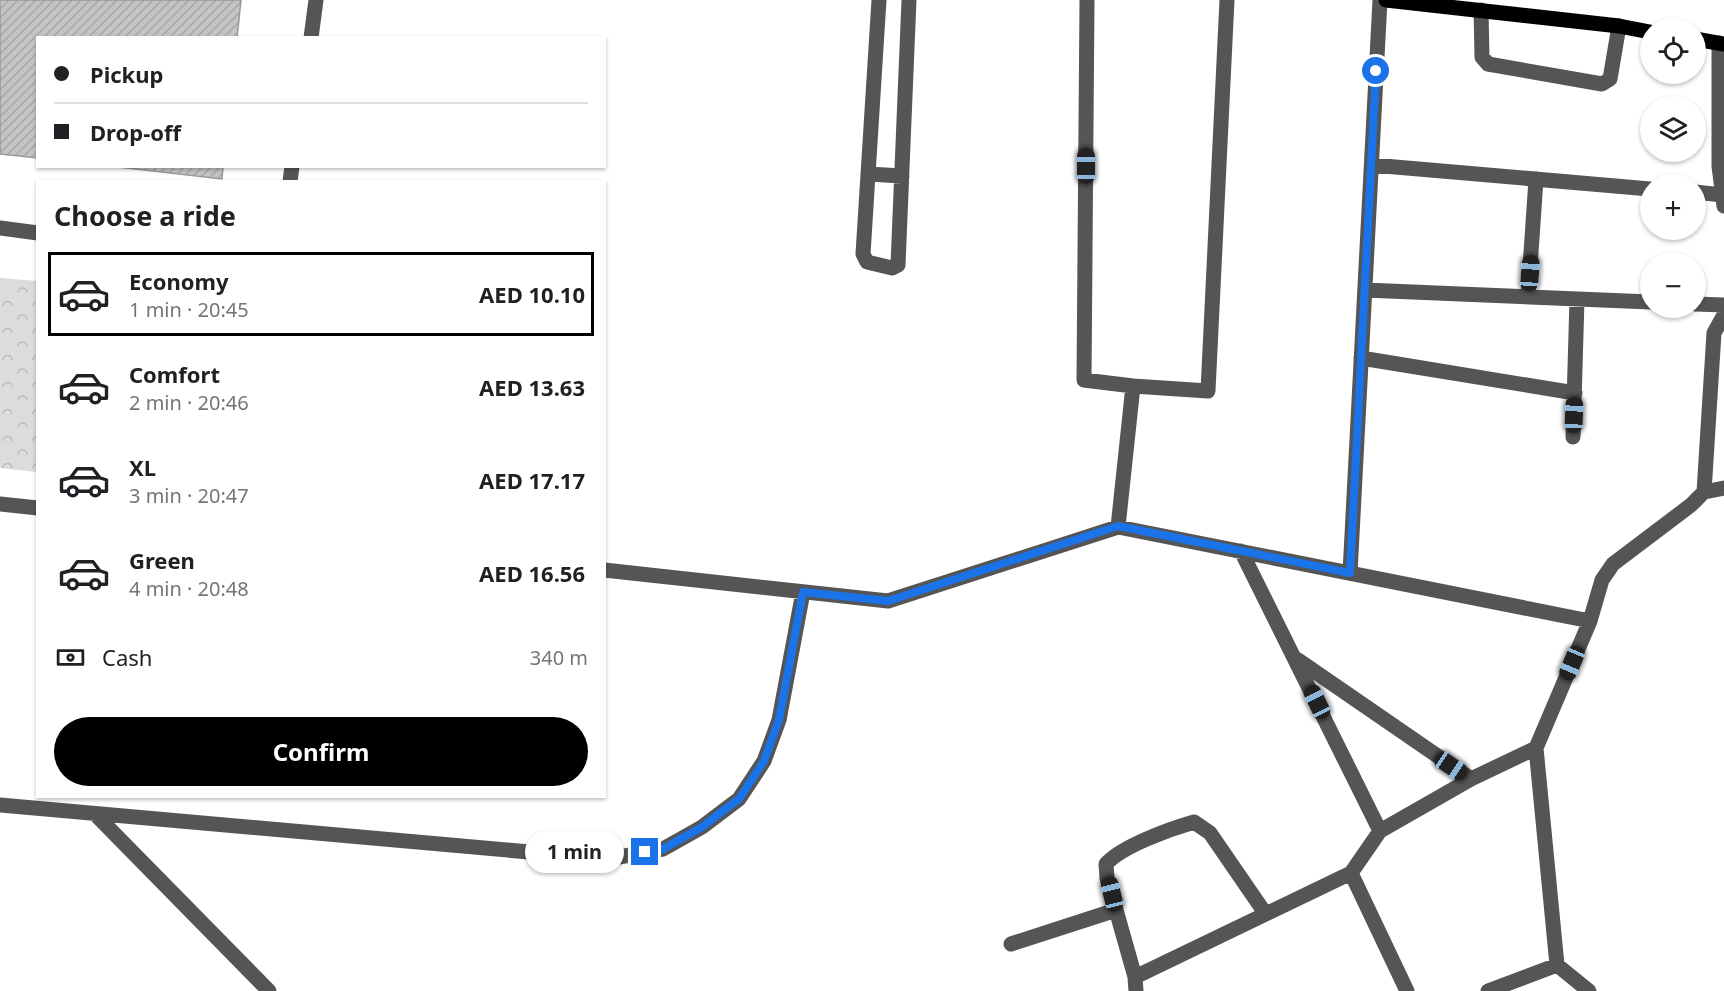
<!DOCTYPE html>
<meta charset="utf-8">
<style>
body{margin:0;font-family:"Noto Sans",sans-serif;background:#f6f6f6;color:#202124;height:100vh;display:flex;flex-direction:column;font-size:22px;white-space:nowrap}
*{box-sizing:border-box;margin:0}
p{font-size:20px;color:#757577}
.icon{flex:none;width:33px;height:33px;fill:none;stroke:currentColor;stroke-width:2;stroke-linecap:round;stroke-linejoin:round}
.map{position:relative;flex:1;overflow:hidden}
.details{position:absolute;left:36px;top:180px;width:570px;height:618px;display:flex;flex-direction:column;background:#fff;border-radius:0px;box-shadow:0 2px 4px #0004}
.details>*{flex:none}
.hud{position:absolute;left:36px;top:36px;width:570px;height:132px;border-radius:0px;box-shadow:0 2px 4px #0004;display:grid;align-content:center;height:132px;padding:0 18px;background:#fff}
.controls{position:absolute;left:1640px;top:18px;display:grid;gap:12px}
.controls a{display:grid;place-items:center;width:66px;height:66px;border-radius:50%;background:#fff;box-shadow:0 2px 4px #0004;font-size:30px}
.end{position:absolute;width:27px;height:27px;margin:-14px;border:8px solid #1a73e8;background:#fff;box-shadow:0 0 0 3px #fff}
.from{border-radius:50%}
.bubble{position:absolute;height:42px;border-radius:21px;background:#fff;box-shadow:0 2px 4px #0004;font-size:20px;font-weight:700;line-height:42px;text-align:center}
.car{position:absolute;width:18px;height:36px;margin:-18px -9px;border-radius:8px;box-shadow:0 0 4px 2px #0007;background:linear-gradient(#222 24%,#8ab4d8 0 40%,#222 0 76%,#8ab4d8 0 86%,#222 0)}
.hud b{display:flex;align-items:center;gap:21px;height:57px;font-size:22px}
.hud b+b{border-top:2px solid #e0e0e0}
.hud i{width:15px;height:15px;background:#202124}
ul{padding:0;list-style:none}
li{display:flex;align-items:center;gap:18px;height:84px;margin:0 12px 9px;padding:0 6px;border:3px solid transparent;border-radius:0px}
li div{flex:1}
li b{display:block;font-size:22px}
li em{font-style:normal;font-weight:700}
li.active{border-color:#000}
li>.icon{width:54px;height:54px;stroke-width:1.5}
h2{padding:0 18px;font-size:27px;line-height:72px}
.pay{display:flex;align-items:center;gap:15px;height:66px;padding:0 18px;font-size:22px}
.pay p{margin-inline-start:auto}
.action{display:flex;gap:12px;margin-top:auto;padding:12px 18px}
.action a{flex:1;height:69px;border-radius:36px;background:#000;color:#fff;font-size:24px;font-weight:700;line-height:69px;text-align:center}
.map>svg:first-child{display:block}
.park{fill:url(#park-crowns)}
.building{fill:url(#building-hatch);stroke:#999;stroke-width:1.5}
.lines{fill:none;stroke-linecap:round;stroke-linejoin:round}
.minor{stroke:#555;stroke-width:15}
.major{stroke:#000;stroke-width:15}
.route{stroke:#1a73e8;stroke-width:8}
</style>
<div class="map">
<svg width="1724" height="991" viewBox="0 0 1724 991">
<defs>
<pattern id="park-crowns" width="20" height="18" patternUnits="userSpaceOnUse" patternTransform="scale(1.5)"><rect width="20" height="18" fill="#dcdcdc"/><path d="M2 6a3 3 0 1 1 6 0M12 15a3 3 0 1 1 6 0" fill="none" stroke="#bbb"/></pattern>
<pattern id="building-hatch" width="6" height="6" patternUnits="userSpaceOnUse" patternTransform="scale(1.5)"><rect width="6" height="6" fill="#c4c4c4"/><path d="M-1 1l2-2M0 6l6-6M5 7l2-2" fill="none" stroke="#a7a7a7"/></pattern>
</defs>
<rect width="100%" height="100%" fill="#fff"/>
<path class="park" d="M0,278L37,281V472L0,468Z"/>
<path class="building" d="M0,0H241L237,38H38V158L0,154Z
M109,166H223L222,179Z"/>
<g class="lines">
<path class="minor" d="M879,0L863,254L867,262L892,268L898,265L909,0
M1087,0L1084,380L1133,386L1208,391L1227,0
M1481,10L1482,57L1488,64L1602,84L1610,79L1619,26
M311,38L316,0
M1719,43V166L1724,206
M1372,165L1650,189
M868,174L902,176
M290,182L292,166
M1695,192L1722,195
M0,228L38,233
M1365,290L1650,302
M1528,297L1536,179
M1695,304L1724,305
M1361,358L1575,393
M1573,437L1577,299
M1704,492L1724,488
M0,504L38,508
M1118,527L1590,621
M1241,551L1380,831
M604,570L888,601L1118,527L1133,386
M1350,573L1380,0
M1298,660L1471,779
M1536,748L1557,965L1589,991
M0,805L608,859L663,849L702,827L739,799L764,761L779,720L803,592
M95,814L269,991
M1351,873L1407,991
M1011,944L1116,910
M1135,977L1351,873L1380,831L1471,779L1536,748L1590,621L1602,580L1613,564L1691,505L1704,492L1714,333L1724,315
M1136,991L1135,977L1107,878L1106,864C1122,846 1170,829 1194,822L1210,833L1265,913
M1488,991L1557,965"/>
<path class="major" d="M1386,0L1619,26L1650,32
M1695,39L1724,44"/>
</g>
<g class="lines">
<path class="route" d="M645,852L663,849L702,827L720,813L739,799L764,761L779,720L803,592L888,601L1118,526L1350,573L1376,71"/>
</g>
</svg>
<div class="controls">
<a><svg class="icon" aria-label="locate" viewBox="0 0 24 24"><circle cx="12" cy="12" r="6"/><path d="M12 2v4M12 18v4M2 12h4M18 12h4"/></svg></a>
<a><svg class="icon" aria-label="layers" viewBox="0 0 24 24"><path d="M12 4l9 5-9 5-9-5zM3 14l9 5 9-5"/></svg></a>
<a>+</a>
<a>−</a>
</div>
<i class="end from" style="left:1376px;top:71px"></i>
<i class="end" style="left:645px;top:852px"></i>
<div class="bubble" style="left:525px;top:831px;width:99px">1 min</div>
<i class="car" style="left:1086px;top:166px;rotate:0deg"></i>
<i class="car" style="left:1530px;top:273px;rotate:4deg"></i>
<i class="car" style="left:1574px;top:415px;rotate:2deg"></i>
<i class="car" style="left:1572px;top:663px;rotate:203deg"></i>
<i class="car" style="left:1317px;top:702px;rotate:334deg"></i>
<i class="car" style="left:1451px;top:766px;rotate:124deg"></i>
<i class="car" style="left:1112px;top:894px;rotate:346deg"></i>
<div class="hud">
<b><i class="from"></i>Pickup</b>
<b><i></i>Drop-off</b>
</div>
<section class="details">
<h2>Choose a ride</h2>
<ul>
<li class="active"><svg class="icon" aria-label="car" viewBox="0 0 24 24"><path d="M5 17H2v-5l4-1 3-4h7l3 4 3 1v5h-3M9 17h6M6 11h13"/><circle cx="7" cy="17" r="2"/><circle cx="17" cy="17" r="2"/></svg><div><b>Economy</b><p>1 min · 20:45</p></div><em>AED 10.10</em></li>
<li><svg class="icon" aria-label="car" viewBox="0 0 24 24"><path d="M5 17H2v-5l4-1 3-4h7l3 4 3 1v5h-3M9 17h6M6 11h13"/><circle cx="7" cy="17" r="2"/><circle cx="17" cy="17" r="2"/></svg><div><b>Comfort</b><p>2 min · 20:46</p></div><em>AED 13.63</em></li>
<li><svg class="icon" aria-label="car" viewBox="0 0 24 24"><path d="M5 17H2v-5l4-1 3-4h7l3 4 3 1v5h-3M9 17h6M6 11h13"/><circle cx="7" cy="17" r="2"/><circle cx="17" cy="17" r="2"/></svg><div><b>XL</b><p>3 min · 20:47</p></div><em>AED 17.17</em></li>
<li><svg class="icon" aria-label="car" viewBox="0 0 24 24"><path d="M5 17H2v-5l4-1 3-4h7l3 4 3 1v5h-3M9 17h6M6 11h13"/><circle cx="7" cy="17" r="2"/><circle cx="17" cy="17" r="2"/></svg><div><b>Green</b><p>4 min · 20:48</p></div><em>AED 16.56</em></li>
</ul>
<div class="pay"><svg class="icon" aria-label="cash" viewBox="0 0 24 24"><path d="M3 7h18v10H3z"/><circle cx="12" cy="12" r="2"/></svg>Cash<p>340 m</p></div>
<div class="action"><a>Confirm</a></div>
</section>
</div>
